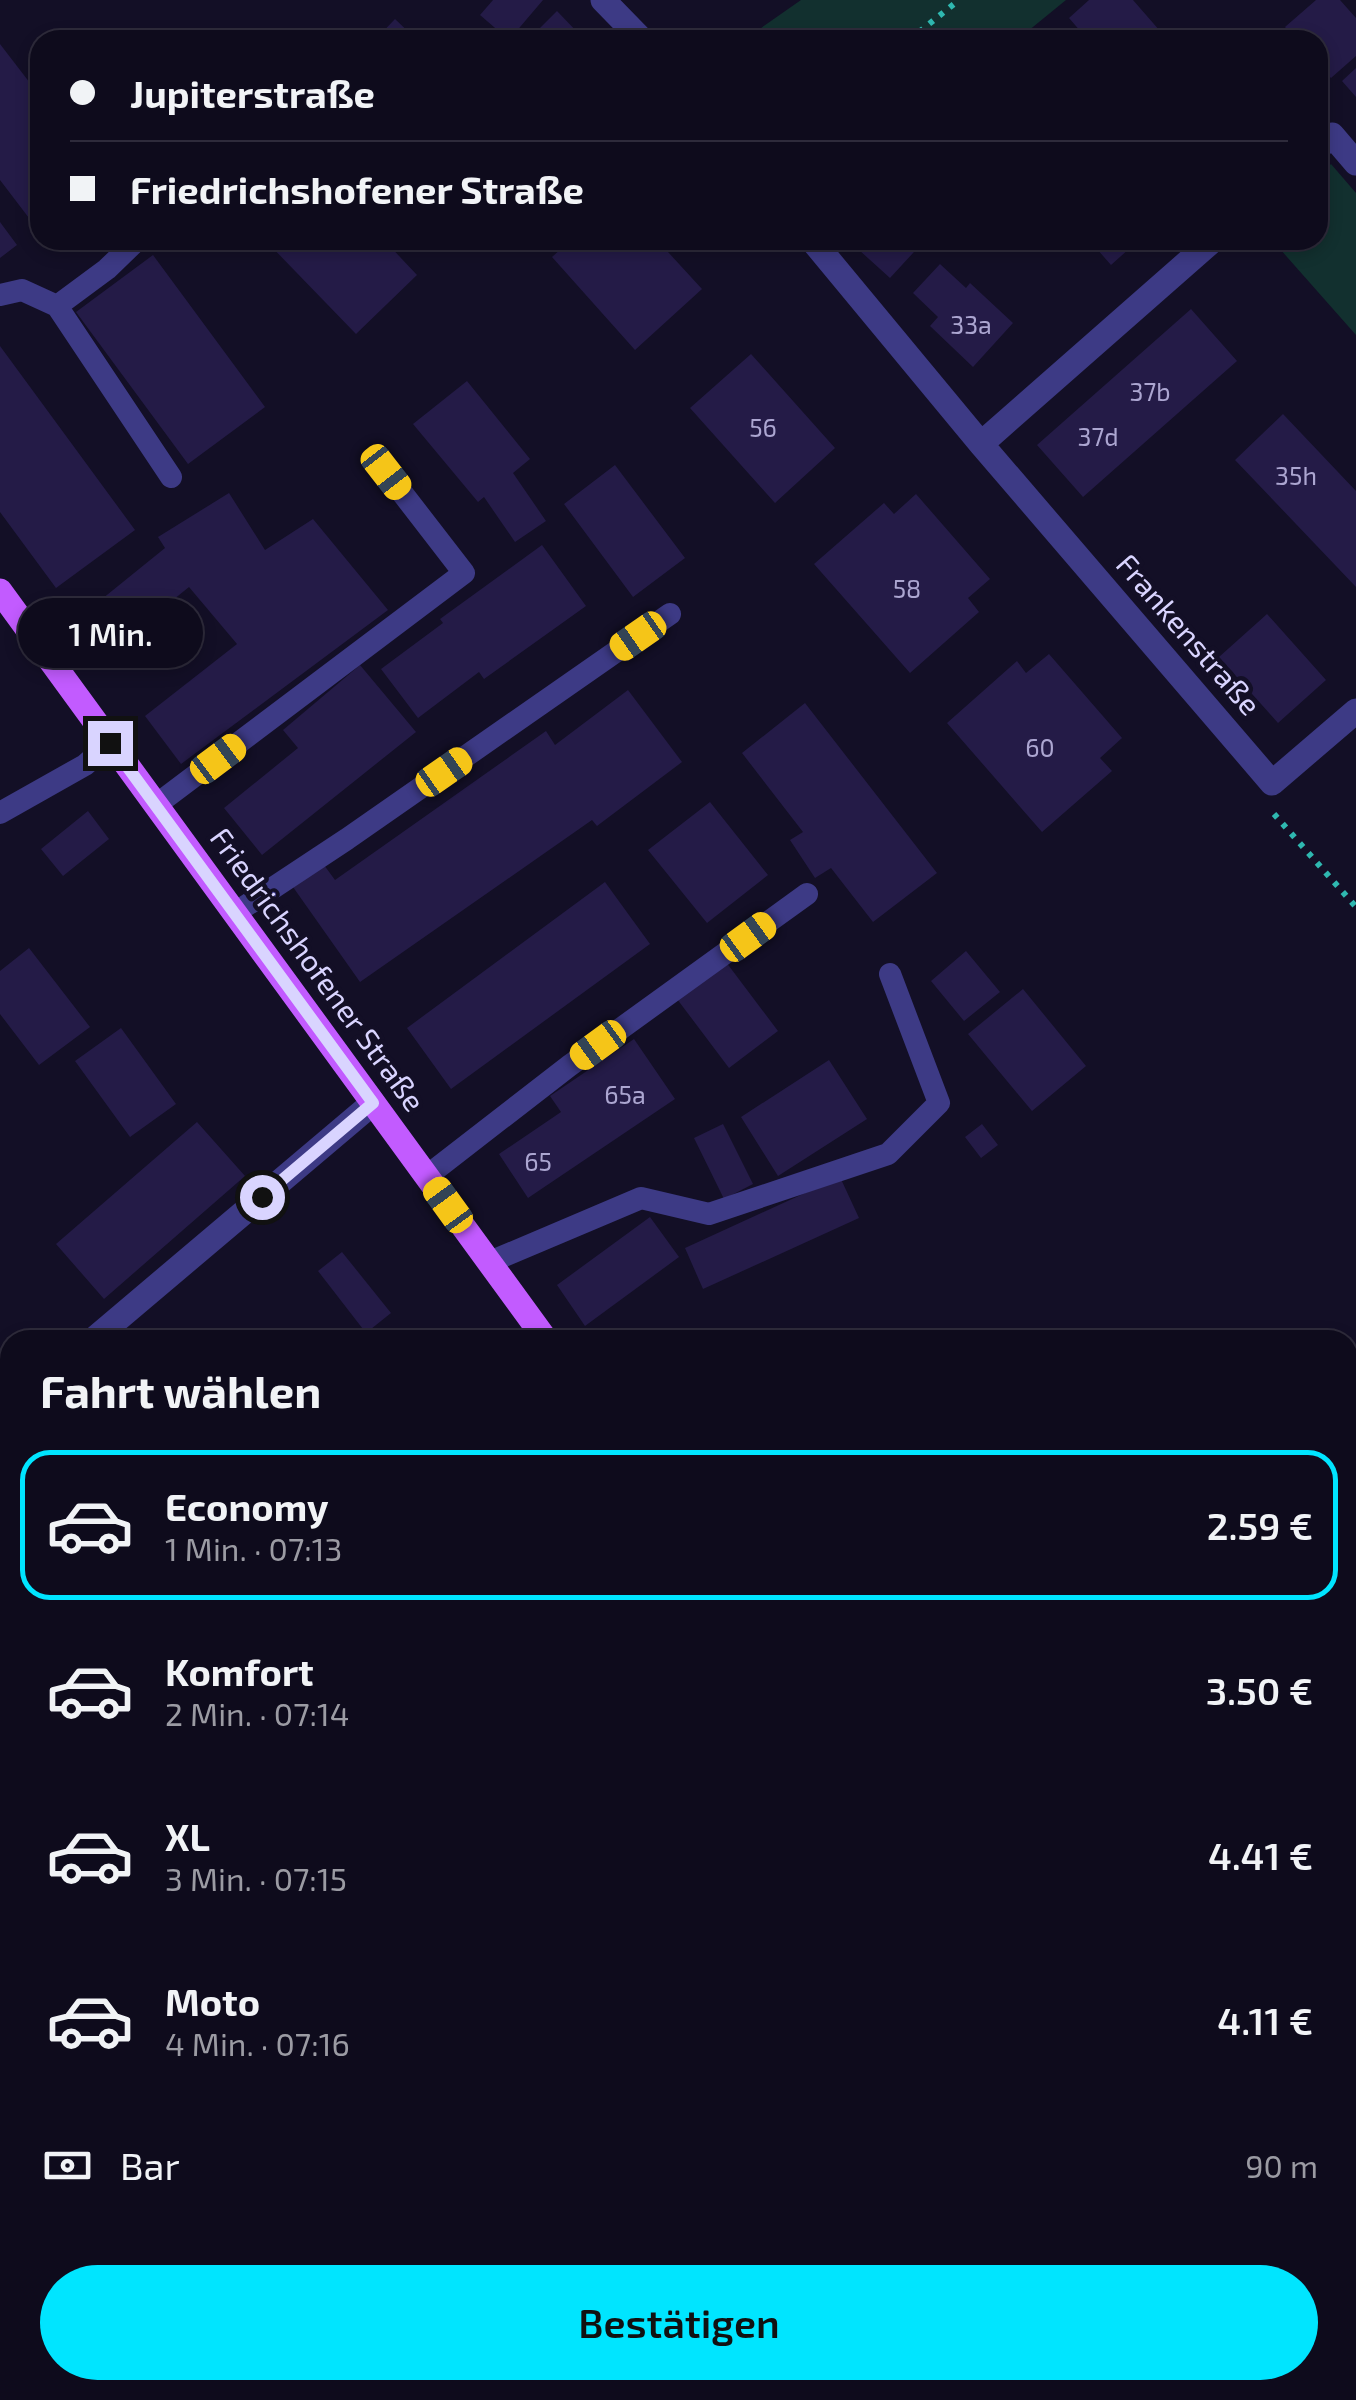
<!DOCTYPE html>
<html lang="de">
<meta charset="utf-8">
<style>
body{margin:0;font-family:"Exo 2",sans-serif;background:#171425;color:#f1f3f6;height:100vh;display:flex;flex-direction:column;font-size:38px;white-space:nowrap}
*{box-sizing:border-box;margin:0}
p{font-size:32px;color:#9b9ba3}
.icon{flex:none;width:55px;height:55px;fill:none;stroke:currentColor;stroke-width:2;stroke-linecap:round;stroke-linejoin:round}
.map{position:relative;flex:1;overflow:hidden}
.drawer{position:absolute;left:0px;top:1330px;width:1358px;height:1070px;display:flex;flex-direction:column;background:#0e0b1c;border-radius:30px 30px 0 0;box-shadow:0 5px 15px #0003,0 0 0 2px #2e2b3b}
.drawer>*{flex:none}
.guide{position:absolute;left:30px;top:30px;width:1298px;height:220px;border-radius:30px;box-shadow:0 5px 15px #0003,0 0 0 2px #2e2b3b;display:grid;align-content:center;height:220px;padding:0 40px;background:#0e0b1c}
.end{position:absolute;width:45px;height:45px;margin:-22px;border:12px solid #d9d4ff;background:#111;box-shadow:0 0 0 5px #111}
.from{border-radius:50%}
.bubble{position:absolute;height:70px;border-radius:35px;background:#0e0b1c;box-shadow:0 5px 15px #0003,0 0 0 2px #2e2b3b;font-size:32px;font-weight:600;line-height:70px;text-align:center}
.car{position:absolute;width:30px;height:60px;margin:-30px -15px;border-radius:12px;box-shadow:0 0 8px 2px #0007;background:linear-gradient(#f5c518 24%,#345 0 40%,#f5c518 0 76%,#345 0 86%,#f5c518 0)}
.guide b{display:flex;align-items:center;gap:35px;height:95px;font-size:38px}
.guide b+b{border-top:2px solid #2e2b3b}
.guide i{width:25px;height:25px;background:#f1f3f6}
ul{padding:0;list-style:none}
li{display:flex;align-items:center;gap:30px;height:150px;margin:0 20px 15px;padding:0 20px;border:5px solid transparent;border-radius:30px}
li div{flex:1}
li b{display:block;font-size:38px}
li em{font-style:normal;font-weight:600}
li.current{border-color:#00e5ff}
li>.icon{width:90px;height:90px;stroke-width:1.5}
h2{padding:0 40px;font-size:45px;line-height:120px}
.pay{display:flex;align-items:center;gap:25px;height:110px;padding:0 40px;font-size:38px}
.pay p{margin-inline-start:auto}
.action{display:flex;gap:20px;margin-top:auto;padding:20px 40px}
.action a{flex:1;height:115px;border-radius:60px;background:#00e5ff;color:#111;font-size:40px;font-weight:600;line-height:115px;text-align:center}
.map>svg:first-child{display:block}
.green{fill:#12302f}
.building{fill:#241b47}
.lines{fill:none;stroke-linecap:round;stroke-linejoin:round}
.path{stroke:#2fb8b0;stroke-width:6;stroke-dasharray:5 8;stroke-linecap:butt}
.service{stroke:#3d3a85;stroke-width:22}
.minor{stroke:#3d3a85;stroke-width:25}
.primary{stroke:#c25bff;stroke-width:25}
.route{stroke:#d9d4ff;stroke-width:12}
.labels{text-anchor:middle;stroke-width:9;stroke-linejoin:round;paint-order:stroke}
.number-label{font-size:25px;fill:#aca6d1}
.street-label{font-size:30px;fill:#d9d4ff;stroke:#130f26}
</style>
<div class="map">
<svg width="1356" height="2400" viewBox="0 0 1356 2400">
<rect width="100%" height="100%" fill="#130f26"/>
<path class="green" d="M801,0H1066L1017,40H744Z
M1331,164L1356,193V335L1272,240H1318V176Z"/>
<path class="building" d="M493,0H543L509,40L480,15Z
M1089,0H1133L1160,31L1149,40H1088L1069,18Z
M1316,0H1340L1356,18V56L1331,78L1318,64V40H1296L1285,27Z
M557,11L581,36L578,40H528Z
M395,19L417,40H375Z
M0,44L40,96V216L32,222L0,180Z
M1356,68V97L1342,81Z
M0,222L17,245L0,258Z
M265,240H384L417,275L356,334Z
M571,240H657L702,289L635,350L552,257Z
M848,240H925L890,278Z
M1089,240H1139L1111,265Z
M153,255L265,407L188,464L76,312Z
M940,264L966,288L970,283L1013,323L973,367L930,326L938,317L913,293Z
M1191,309L1237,361L1083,497L1037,445Z
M0,346L135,530L56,588L0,512Z
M751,354L835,448L775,503L690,408Z
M467,381L530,459L513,473L546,521L515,542L484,497L478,502L413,424Z
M1283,414L1356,491V587L1235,460Z
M615,465L685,558L633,597L564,504Z
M229,493L265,550L313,519L388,610L181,764L145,716L237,644L189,587L105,655L76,620L165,548L158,537Z
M916,494L990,579L968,598L979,612L910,673L814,564L884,503L894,514Z
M542,545L586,606L484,679L479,672L418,718L381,669L443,623L440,619Z
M1267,614L1326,680L1278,723L1219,657Z
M1049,654L1122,738L1100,758L1112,771L1042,832L947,723L1017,661L1026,673Z
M360,665L416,732L262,855L224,808L298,748L283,730Z
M628,690L682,762L597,826L592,820L360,982L293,887L324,865L335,880L546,731L555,745Z
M805,703L937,873L873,922L831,868L815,878L790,840L803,832L742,753Z
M710,802L768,875L707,923L648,850Z
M88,811L109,839L63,876L41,849Z
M605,882L650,944L451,1089L407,1028Z
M29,948L90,1027L39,1065L0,1014V971Z
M966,951L1000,992L964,1021L931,981Z
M723,958L778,1031L729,1068L674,995Z
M1023,989L1086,1066L1032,1111L968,1034Z
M121,1028L176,1104L130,1137L75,1061Z
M634,1039L675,1099L528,1198L499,1154L561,1112L550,1096Z
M829,1060L867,1119L778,1176L741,1117Z
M197,1122L245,1176L104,1299L56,1244Z
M723,1124L753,1184L724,1199L694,1138Z
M982,1124L998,1145L981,1158L965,1137Z
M840,1177L859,1218L703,1289L685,1248Z
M650,1217L679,1257L585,1326L557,1285Z
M342,1252L391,1313L366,1333L318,1271Z
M10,1589V1715L0,1723V1596Z
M10,1724V1762L0,1769V1732Z
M1348,1854L1356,1873V2147L1351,2150L1348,2142Z
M0,1948L10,1960V1970L0,1978Z
M0,2022L10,2034V2083L0,2091Z
M8,2101L10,2138L0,2146V2107Z
M1348,2202L1356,2214V2338L1348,2345Z
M10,2335V2390H64L72,2400H0V2343Z
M177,2390H241L229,2400H179L183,2397Z
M487,2390H526L513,2400H495Z
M582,2390H590L598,2400H570Z
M874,2390H916L923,2400H860Z
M1044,2390H1108L1116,2400H1031Z"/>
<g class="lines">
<path class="path" d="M909,40L959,0
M1274,814L1356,907
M1258,2390L1263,2400"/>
<path class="service" d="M0,295L22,290L57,306L107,269L137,240
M57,306L171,477
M156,805L464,573L386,472
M0,813L85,765L110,743
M235,913L347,839L670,614
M427,1176L569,1066L807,894
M490,1262L641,1198L709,1214L888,1154L939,1103L890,974"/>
<path class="minor" d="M603,0L642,40
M1318,148L1332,135L1356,163
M812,240L981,444L1272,783L1356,711
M981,444L1213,240
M93,1340L373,1103
M0,1395L10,1390
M0,1865L10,1878
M411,2390L418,2400
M346,2400L356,2390"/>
<path class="primary" d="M0,591L546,1340
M1300,2390L1307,2400"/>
</g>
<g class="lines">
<path class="route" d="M110,743L373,1103L262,1197"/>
</g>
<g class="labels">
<g class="number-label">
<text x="971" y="334">33a</text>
<text x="1150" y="401">37b</text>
<text x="763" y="437">56</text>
<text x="1098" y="446">37d</text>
<text x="1296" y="485">35h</text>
<text x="907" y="598">58</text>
<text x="1040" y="757">60</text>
<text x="625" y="1104">65a</text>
<text x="538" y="1171">65</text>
</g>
<g class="street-label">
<text transform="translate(1188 635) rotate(49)" y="10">Frankenstraße</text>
<text transform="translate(317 970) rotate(54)" y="10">Friedrichshofener Straße</text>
</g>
</g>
</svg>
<i class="end from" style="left:262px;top:1197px"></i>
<i class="end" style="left:110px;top:743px"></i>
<div class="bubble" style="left:18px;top:598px;width:185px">1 Min.</div>
<i class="car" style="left:386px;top:472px;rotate:142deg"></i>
<i class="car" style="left:638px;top:636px;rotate:235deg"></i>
<i class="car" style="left:218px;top:759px;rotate:53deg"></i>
<i class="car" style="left:444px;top:772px;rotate:55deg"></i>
<i class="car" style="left:748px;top:937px;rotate:54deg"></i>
<i class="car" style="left:598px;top:1045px;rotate:234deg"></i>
<i class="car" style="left:448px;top:1205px;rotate:324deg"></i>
<div class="guide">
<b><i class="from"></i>Jupiterstraße</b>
<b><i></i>Friedrichshofener Straße</b>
</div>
<section class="drawer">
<h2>Fahrt wählen</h2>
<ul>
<li class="current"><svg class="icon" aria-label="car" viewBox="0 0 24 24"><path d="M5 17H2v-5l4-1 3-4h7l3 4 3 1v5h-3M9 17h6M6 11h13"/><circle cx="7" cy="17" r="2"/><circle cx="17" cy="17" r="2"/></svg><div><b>Economy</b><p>1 Min. · 07:13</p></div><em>2.59 €</em></li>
<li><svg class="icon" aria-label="car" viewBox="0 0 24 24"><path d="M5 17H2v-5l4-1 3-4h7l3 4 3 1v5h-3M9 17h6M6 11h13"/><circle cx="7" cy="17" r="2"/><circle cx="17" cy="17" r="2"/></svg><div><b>Komfort</b><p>2 Min. · 07:14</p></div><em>3.50 €</em></li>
<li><svg class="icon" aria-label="car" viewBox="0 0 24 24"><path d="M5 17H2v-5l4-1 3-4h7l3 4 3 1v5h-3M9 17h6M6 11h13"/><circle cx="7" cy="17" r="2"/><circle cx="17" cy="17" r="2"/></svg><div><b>XL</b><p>3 Min. · 07:15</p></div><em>4.41 €</em></li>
<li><svg class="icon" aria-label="car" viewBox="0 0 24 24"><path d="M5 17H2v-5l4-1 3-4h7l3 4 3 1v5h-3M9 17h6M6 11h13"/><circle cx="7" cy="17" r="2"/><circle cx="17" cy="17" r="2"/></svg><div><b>Moto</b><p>4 Min. · 07:16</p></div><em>4.11 €</em></li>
</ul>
<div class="pay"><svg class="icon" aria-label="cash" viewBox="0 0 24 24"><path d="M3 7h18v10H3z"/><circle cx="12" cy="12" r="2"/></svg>Bar<p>90 m</p></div>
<div class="action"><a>Bestätigen</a></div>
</section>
</div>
